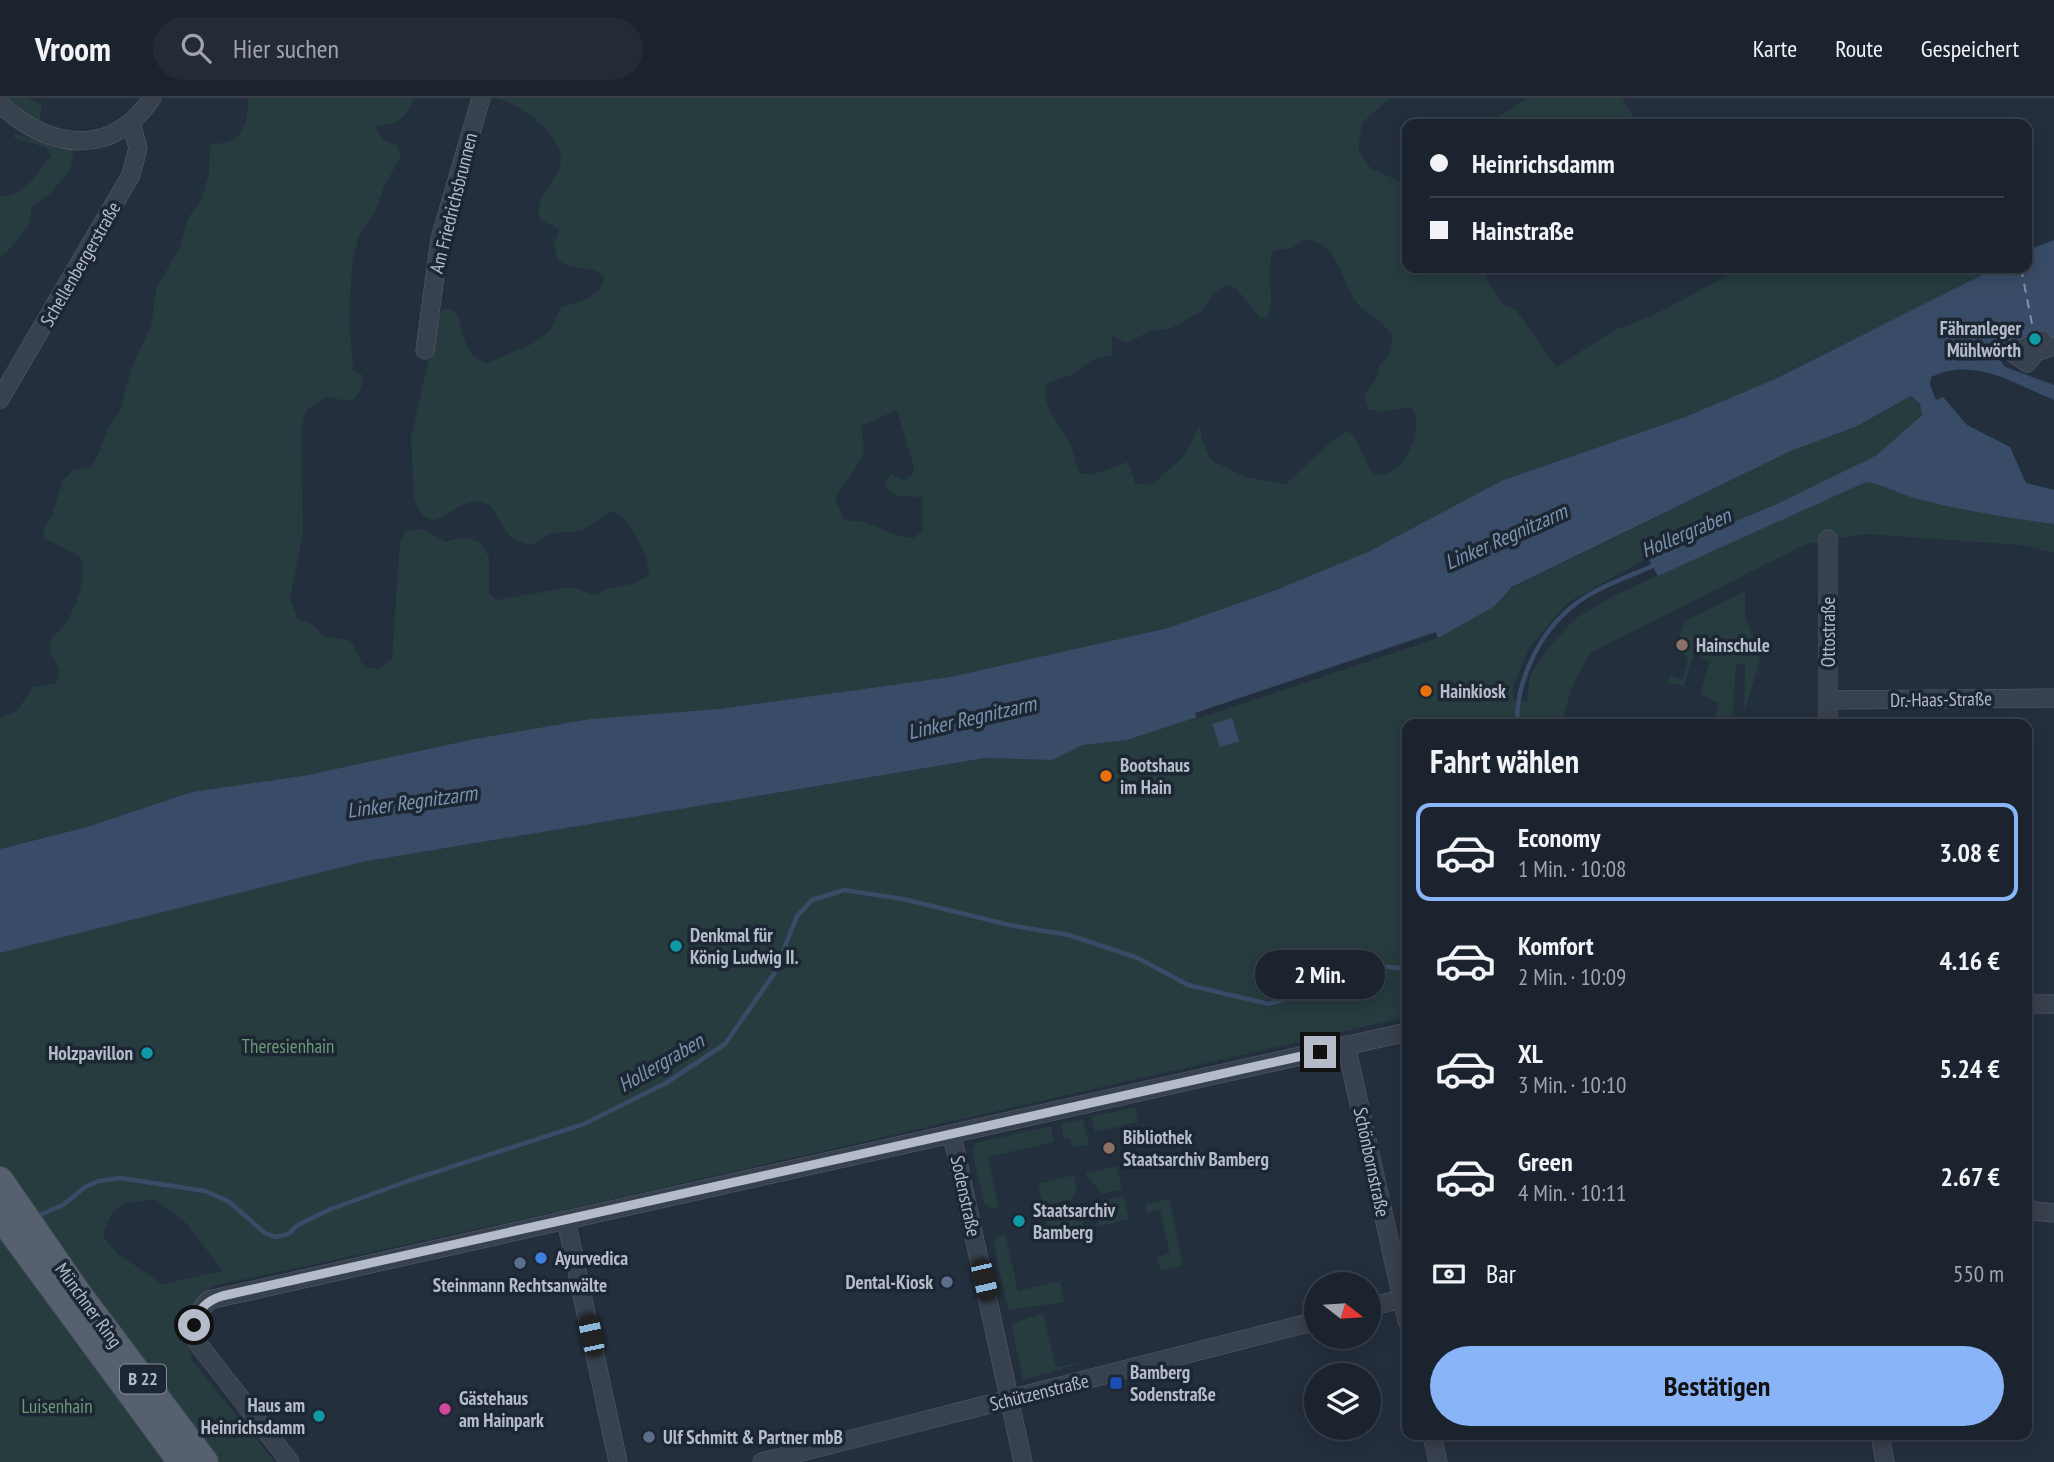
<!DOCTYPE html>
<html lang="de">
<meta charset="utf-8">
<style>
body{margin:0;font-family:"PT Sans Narrow",sans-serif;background:#242b36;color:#f1f3f6;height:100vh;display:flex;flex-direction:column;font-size:26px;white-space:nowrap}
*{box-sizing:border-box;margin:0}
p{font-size:23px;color:#a0a4aa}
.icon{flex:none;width:38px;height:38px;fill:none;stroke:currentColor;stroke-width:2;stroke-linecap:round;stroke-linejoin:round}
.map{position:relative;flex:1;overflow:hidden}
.side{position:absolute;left:1402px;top:621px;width:630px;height:721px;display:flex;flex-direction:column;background:#1b232e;border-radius:14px;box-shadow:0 4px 18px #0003,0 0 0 2px #39404a}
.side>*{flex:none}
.guide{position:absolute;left:1402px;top:21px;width:630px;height:154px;border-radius:14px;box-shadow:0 4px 18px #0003,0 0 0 2px #39404a;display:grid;align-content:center;height:154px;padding:0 28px;background:#1b232e}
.needle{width:46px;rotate:107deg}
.controls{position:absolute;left:1304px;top:1174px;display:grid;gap:14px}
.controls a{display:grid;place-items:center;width:77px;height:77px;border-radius:50%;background:#1b232e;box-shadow:0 4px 18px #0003,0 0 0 2px #39404a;font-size:35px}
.end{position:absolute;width:32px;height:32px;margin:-16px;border:9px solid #b4bcc9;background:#111;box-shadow:0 0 0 4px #111}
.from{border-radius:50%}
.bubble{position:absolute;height:49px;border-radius:24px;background:#1b232e;box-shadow:0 4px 18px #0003,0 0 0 2px #39404a;font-size:23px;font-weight:700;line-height:49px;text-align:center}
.car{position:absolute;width:21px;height:42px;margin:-21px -10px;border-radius:9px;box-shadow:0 0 5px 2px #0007;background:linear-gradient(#222 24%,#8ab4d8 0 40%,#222 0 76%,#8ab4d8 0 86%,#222 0)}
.guide b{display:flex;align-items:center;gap:24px;height:66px;font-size:26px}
.guide b+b{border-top:2px solid #39404a}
.guide i{width:18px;height:18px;background:#f1f3f6}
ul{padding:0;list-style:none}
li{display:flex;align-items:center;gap:21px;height:98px;margin:0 14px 10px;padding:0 14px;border:4px solid transparent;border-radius:14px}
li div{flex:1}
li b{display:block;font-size:26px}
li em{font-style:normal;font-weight:700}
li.current{border-color:#8ab4f8}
li>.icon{width:63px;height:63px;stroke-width:1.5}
h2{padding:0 28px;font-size:32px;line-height:84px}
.pay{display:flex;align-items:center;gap:18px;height:77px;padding:0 28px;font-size:26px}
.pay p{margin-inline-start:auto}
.action{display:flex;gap:14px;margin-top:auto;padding:14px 28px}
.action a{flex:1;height:80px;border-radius:42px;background:#8ab4f8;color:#111;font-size:28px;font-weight:700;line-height:80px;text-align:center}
header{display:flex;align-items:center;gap:42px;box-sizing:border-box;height:98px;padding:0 35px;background:#1b232e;border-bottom:2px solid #39404a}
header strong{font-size:33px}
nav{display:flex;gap:38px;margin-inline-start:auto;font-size:24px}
.search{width:490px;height:63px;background:#242b36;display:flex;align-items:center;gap:18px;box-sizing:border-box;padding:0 24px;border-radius:38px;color:#a0a4aa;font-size:26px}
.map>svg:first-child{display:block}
.green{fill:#263c3f;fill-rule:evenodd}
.water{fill:#394c67}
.pier{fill:#242f3e}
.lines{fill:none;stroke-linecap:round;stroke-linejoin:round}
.stream{stroke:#394c67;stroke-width:4.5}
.ferry{stroke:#7c92b1;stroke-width:2;stroke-dasharray:9 7;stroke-linecap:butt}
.minor-casing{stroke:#565f6c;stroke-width:19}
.primary-casing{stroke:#414a57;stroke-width:28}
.minor{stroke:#38414e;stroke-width:18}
.primary{stroke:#56606e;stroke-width:26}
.route{stroke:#b4bcc9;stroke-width:9}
.culture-dot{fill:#0f9aa8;stroke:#1d2633;stroke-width:2.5}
.education-dot{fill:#8d6e63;stroke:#1d2633;stroke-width:2.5}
.food-dot{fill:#e8710a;stroke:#1d2633;stroke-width:2.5}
.shop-dot{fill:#3f7fe0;stroke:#1d2633;stroke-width:2.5}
.service-dot{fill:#5c6f8a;stroke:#1d2633;stroke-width:2.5}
.transit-dot{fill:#1a4fb4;stroke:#1d2633;stroke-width:2.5}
.hotel-dot{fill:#d1479c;stroke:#1d2633;stroke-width:2.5}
.labels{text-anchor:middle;stroke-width:7;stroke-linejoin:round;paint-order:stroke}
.shield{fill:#1d2633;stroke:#878f9c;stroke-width:2}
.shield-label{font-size:18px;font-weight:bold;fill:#b4bcc9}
.street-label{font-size:19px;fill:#b4bcc9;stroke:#1d2633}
.poi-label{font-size:19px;font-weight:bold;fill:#b4bcc9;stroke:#1d2633;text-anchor:start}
.park-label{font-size:19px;fill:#6b9a76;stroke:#1d2633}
.water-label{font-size:21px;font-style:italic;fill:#7c92b1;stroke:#1d2633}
</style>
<header>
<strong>Vroom</strong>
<div class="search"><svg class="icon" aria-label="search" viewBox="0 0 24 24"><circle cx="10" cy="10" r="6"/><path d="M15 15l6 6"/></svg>Hier suchen</div>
<nav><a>Karte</a><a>Route</a><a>Gespeichert</a></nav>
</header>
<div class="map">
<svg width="2054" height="1364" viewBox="0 0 2054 1364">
<rect width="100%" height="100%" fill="#242f3e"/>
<path class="green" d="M6,0H27L42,6L39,27Z
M248,0H414C407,18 397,29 377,27L376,31L384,42L398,48L401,59L385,86L375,114L359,137L352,165L349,220L353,272L364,278C361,289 361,299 349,303L326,299L306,313L301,332L303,434L290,500L298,522L310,525L325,539L349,542C363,556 355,573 380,570L392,560L400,445L406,433L424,431L445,444L463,439L480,444L489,459V496L496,502L571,489L595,497L610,490L636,485L649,477C649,457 630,421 613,413L581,433L552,435L531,447C491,441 505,400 473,404C458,406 447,420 432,422L423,418L414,402L411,339L440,214L446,210L456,214C463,232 464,259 487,265L530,247L550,233L561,209C577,204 605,199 604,177C589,166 571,174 557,161L554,146L559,131L541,122C531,100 560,82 561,62C562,35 520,7 497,0H1390L1362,25L1358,51L1371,71L1407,86V170H1480L1503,207L1516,212L1556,269L1615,232L1654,217L1741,170H1996L1775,281L1685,319L1501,383L1370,453L1276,492L1168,530L950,579L718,611L591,621L308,677L192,694L87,729L0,751V620L17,613L33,589L55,586C68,570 47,561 50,545C52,536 63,531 67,523C76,509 89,473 80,459L44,440L43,432L52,417L63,382L72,373L90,369L96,362L110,326L120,314L132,268L151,229L156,191L180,149L188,120L201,102L209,76L210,48L213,45C241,49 249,24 248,0ZM1303,142C1340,141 1340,184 1357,205C1369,218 1384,223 1393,239L1389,257L1379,268L1376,282L1364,297L1368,311L1382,314L1408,309L1414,313C1423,336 1404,378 1376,377C1362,366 1362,342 1347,333L1332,343L1286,386L1245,379L1211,362L1202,341L1200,327L1186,356L1152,387L1135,385L1128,364L1092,377L1080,375C1075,367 1075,357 1071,348C1061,328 1041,309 1046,285L1069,278L1096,260L1112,257V237L1127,245L1148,234L1171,230L1201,214L1214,195L1226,187L1236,190L1260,220L1266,221C1278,206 1263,173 1274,152L1292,150ZM897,312L914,370L912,377L904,382L891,376L885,384L886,391L897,398L923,399L922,434L913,440C888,439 870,419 845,423L835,400L861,362L864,350L861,328Z
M1529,0H1622L1637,26H1485Z
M16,36L59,51L74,52L70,72L51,95L32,108L29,127L8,153L0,158V98C23,101 37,75 51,58L47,50L13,39Z
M1911,298L1924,312L1922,317L1877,357L1779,405L1648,460L1567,505L1530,549L1513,588V603H1527L1530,578L1548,550L1576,520L1617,496L1866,384C1884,386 1900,397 1918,401C1963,413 2008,420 2054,426V455L2021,447L1865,436L1806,446L1590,555L1572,588L1561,626H1407V919L561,1113L213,1188L192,1209L186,1233L192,1263L275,1364H218L0,1068V855L361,764L985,660L1053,662L1083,647L1127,642L1438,540L1495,508L1512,490L1791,353L1857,328ZM156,1102L187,1126L223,1173L162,1186L118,1156L103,1139C112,1105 122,1104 156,1102Z
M1745,493V516L1760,562L1744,614V626L1745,567L1736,566L1732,626H1713L1719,605L1700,596L1710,563L1694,556L1684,588L1668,585L1670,577L1682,581L1688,563L1678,542L1685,523Z
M1135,1009L1138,1024L1095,1034L1091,1019Z
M1083,1021L1089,1046L1073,1050L1070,1040L1064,1041L1061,1026Z
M1051,1028L1054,1044L988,1059L999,1111L989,1109L984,1104L972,1052L975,1045Z
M1117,1068L1122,1091L1102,1096L1085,1075Z
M1074,1077L1077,1090L1072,1101L1043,1108L1038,1086Z
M1123,1098L1129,1121L1097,1129L1103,1103Z
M1169,1101L1183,1167L1160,1172L1157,1159L1170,1155L1160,1112L1147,1115L1145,1106Z
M1073,1109L1083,1119L1085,1130L1050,1139L1045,1116Z
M0,1135L169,1364H0Z
M1005,1135L1018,1193L1060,1183L1064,1204L1008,1212L994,1147L996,1140Z
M1043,1215L1056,1269L1086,1264L1023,1282L1011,1226Z"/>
<path class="water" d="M2054,142V241L2002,253L1999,260L2005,269L2054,287V302C2015,286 1974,258 1931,279L1930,287L1936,302L1943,299L1967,327L2010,349L2026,385L2054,392V426C2008,420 1963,413 1918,401C1900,397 1884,386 1866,384L1658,478L1648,460L1779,405L1877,357L1922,317L1920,306L1911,298L1857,328L1791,353L1512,489L1495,508L1438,540L1127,642L1083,647L1053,662L985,660L362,764L0,855V751L87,729L192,694L308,677L475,641L591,621L718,611L950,579L1168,530L1276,492L1370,453L1501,383L1685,319L1775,281L1996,170H2026L2027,152Z
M1232,620L1239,643L1220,649L1212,626Z"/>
<path class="pier" d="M1436,534L1438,540L1197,621L1195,615Z"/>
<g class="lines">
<path class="stream" d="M1517,626C1516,581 1541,531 1578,504C1602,487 1631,478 1657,466
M35,1119L63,1107L85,1089L99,1083L120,1080L205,1093L228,1103L265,1135L276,1139L288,1136L298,1127L331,1111L408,1083L584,1026L666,985L725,946L774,876L797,818L812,802L844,792L903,801L1014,828L1069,837L1138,860L1188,887L1269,906L1336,886L1381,868L1407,871"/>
<path class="ferry" d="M2021,170L2034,236"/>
<defs>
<path id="minor" d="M0,6C49,51 111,61 152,0
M2042,242L2013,255L2027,265L2036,254L2054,248
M425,252L440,141L481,0
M0,301L131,77L138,50L131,25
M1828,441V626
M1828,602L2054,600
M2026,906H2054
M1346,947L1407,1223
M952,1037L1023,1364
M2026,1112L2054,1115
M566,1122L618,1364
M1368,1209L1407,1200
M1432,1337L1438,1364
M1880,1337L1885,1364
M290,1364L199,1247C191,1229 195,1216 209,1202L1407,934
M762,1364L1316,1223"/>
<path id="primary" d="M0,1082L80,1198L205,1364
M0,1118L181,1364"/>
</defs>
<use href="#minor" class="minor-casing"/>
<use href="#primary" class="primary-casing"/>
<use href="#minor" class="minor"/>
<use href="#primary" class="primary"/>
</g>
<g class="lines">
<path class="route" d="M194,1227C199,1211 206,1203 222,1198L1320,954"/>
</g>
<g class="culture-dot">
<circle cx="2035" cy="241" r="7"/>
<circle cx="676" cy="848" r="7"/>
<circle cx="147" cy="955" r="7"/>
<circle cx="1019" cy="1123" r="7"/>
<circle cx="319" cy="1318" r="7"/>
</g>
<g class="education-dot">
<circle cx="1682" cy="547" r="7"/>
<circle cx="1109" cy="1050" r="7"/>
</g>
<g class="food-dot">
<circle cx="1426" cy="593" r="7"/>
<circle cx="1106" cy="678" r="7"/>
</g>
<circle class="shop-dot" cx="541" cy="1160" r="7"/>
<g class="service-dot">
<circle cx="520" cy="1165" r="7"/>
<circle cx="947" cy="1184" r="7"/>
<circle cx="649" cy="1339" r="7"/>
</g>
<rect class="transit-dot" x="1109" y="1278" width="14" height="14" rx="3.5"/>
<circle class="hotel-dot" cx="445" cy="1311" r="7"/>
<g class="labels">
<rect class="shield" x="120" y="1266.5" width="46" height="29" rx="5"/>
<g class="shield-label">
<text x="143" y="1287">B 22</text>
</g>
<g class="street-label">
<text transform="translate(453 105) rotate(-76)" y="7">Am Friedrichsbrunnen</text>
<text transform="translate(80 166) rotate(-60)" y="7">Schellenbergerstraße</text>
<text transform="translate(1828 534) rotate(-90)" y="7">Ottostraße</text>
<text transform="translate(1941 601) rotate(-1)" y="7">Dr.-Haas-Straße</text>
<text transform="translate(1372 1064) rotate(78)" y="7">Schönbornstraße</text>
<text transform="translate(966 1098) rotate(78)" y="7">Sodenstraße</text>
<text transform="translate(89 1207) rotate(54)" y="7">Münchner Ring</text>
<text transform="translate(1039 1294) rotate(-14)" y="7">Schützenstraße</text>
</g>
<g class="poi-label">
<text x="2021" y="237" text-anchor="end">Fähranleger<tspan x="2021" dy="22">Mühlwörth</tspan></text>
<text x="1696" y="554">Hainschule</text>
<text x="1440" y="600">Hainkiosk</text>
<text x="1120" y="674">Bootshaus<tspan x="1120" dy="22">im Hain</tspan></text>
<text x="690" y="844">Denkmal für<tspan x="690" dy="22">König Ludwig II.</tspan></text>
<text x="133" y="962" text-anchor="end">Holzpavillon</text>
<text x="1123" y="1046">Bibliothek<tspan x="1123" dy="22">Staatsarchiv Bamberg</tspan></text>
<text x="1033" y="1119">Staatsarchiv<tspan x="1033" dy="22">Bamberg</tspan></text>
<text x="555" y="1167">Ayurvedica</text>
<text x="933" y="1191" text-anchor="end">Dental-Kiosk</text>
<text x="520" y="1194" text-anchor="middle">Steinmann Rechtsanwälte</text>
<text x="1130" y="1281">Bamberg<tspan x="1130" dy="22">Sodenstraße</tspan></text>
<text x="459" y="1307">Gästehaus<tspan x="459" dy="22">am Hainpark</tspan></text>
<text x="305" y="1314" text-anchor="end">Haus am<tspan x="305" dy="22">Heinrichsdamm</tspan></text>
<text x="663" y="1346">Ulf Schmitt &amp; Partner mbB</text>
</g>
<g class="park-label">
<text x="288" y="955">Theresienhain</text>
<text x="57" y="1315">Luisenhain</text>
</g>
<g class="water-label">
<text transform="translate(1686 435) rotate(-23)" y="7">Hollergraben</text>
<text transform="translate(1506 439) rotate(-24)" y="7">Linker Regnitzarm</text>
<text transform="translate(972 620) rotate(-13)" y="7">Linker Regnitzarm</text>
<text transform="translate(412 704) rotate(-8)" y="7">Linker Regnitzarm</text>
<text transform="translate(661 965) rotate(-30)" y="7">Hollergraben</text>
</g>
</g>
</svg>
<div class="controls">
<a><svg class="needle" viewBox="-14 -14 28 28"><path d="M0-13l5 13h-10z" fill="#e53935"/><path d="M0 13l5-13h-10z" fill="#a0a4aa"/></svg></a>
<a><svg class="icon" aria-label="layers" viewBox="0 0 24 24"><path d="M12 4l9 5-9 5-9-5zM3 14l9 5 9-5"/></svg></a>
</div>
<i class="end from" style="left:194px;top:1227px"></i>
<i class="end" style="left:1320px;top:954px"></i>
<div class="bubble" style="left:1255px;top:852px;width:130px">2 Min.</div>
<i class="car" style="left:984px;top:1182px;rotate:167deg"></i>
<i class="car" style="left:591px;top:1237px;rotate:348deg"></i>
<div class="guide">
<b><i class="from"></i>Heinrichsdamm</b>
<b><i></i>Hainstraße</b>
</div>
<section class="side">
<h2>Fahrt wählen</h2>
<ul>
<li class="current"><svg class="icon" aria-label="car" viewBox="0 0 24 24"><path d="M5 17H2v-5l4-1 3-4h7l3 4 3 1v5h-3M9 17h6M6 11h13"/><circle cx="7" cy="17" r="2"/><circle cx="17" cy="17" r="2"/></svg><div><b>Economy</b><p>1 Min. · 10:08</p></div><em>3.08 €</em></li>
<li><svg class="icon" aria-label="car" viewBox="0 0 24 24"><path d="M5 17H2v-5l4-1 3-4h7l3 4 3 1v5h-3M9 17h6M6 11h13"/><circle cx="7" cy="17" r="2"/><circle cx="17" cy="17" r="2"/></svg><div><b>Komfort</b><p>2 Min. · 10:09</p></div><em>4.16 €</em></li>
<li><svg class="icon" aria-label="car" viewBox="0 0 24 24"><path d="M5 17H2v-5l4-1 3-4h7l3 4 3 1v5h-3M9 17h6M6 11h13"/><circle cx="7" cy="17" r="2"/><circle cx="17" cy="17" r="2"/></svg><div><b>XL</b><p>3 Min. · 10:10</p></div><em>5.24 €</em></li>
<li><svg class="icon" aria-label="car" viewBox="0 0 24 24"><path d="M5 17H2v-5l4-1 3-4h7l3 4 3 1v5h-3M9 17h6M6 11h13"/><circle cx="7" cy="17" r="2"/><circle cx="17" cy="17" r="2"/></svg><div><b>Green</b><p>4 Min. · 10:11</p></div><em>2.67 €</em></li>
</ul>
<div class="pay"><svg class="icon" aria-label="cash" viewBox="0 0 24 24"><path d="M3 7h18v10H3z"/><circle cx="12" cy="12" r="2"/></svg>Bar<p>550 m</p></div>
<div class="action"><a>Bestätigen</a></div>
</section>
</div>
